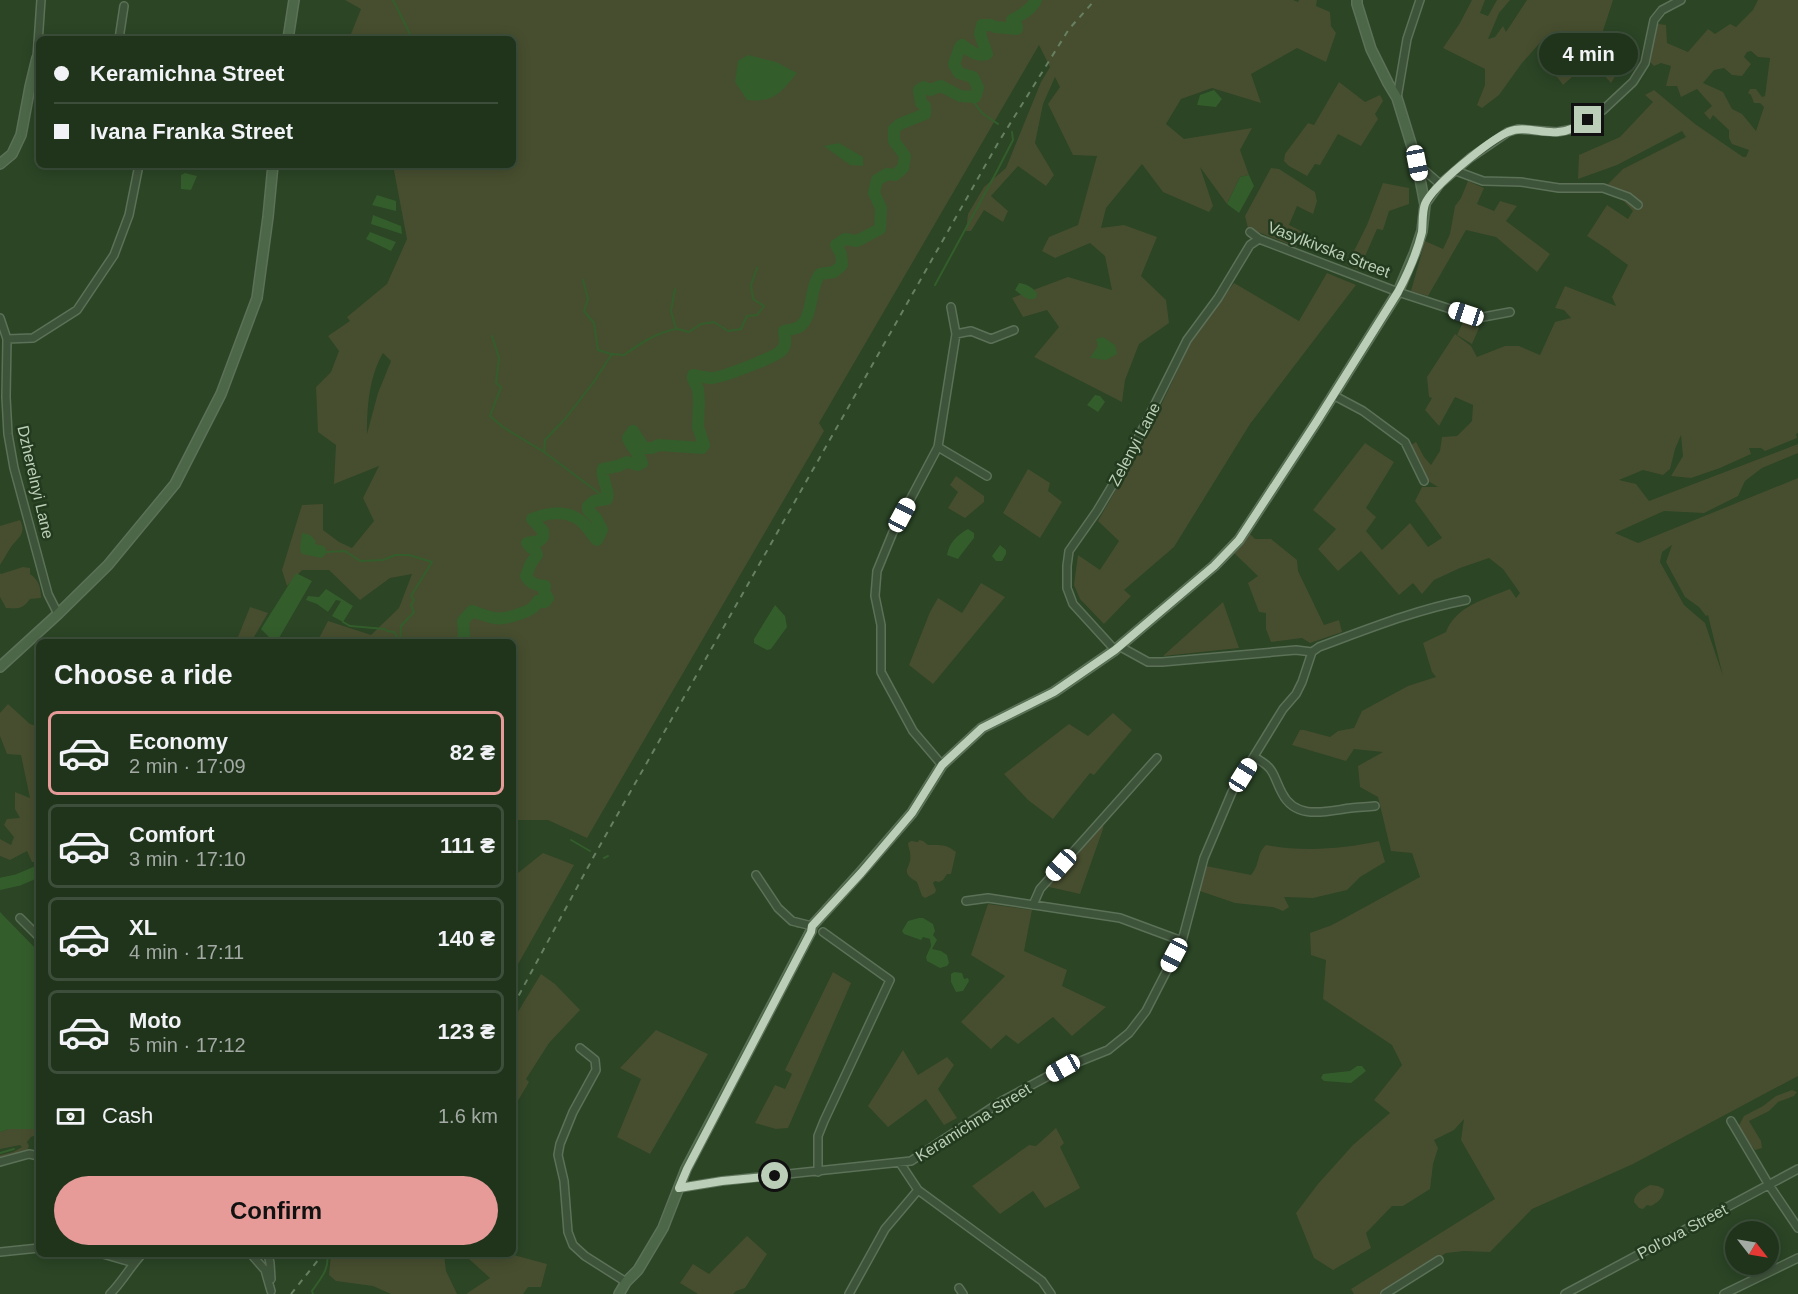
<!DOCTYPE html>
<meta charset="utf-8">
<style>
body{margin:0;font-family:Arial,sans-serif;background:#283c25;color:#f1f3f6;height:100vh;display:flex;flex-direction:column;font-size:22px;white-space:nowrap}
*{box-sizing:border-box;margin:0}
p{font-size:20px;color:#a2aaa3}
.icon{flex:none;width:33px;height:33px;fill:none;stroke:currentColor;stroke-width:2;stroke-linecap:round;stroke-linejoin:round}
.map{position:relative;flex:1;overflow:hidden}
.side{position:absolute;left:36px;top:639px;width:480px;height:618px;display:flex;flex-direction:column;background:#20341c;border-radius:9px;box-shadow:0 3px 15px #0003,0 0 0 2px #3d4f3b}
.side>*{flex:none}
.banner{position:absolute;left:36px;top:36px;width:480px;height:132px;border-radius:9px;box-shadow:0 3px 15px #0003,0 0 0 2px #3d4f3b;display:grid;align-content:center;height:132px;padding:0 18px;background:#20341c}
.needle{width:39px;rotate:121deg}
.fabs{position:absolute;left:1725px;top:1221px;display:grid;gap:12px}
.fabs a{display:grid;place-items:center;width:54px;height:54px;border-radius:50%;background:#20341c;box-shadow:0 3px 15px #0003,0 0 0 2px #3d4f3b;font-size:30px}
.end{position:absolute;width:27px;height:27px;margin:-14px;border:8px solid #bbceb7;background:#111;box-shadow:0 0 0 3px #111}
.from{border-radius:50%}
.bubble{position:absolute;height:42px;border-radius:21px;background:#20341c;box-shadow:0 3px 15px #0003,0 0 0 2px #3d4f3b;font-size:20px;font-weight:700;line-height:42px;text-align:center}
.car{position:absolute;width:18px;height:36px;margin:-18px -9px;border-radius:8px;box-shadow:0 0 4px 2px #0007;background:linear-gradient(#fff 24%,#345 0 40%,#fff 0 76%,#345 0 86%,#fff 0)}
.banner b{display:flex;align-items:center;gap:21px;height:57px;font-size:22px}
.banner b+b{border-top:2px solid #3d4f3b}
.banner i{width:15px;height:15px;background:#f1f3f6}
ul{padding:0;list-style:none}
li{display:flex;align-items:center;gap:18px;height:84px;margin:0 12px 9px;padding:0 6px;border:3px solid #3d4f3b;border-radius:9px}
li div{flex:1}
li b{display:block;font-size:22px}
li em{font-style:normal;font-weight:700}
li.current{border-color:#e69b98}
li>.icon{width:54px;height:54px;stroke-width:1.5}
h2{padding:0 18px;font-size:27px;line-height:72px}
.pay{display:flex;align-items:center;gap:15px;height:66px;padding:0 18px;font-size:22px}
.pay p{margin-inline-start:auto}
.action{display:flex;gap:12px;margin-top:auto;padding:12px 18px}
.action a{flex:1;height:69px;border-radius:36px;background:#e69b98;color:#111;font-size:24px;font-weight:700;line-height:69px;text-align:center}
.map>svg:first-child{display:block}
.green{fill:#474e2f;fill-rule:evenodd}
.water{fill:#345d2c}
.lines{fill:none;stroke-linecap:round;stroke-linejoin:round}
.stream{stroke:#345d2c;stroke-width:2}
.river{stroke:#345d2c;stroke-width:12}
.street-casing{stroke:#5c7158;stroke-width:10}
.secondary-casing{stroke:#5c7158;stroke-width:12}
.street{stroke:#3e543a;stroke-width:7}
.secondary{stroke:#4c6748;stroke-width:9}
.rail{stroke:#668061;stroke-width:2;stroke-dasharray:6 6;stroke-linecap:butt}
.route{stroke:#bbceb7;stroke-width:8}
.labels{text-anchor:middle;stroke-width:5;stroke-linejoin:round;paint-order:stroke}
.street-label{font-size:16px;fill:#bbceb7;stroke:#233a1e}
</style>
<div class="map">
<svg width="1798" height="1294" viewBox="0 0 1798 1294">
<rect width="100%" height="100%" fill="#2b4525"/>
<path class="green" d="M345,0H1293L1298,2L1299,0H1317L1316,6L1330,12L1331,26L1336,33L1326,62L1297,48L1251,74L1261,103L1212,88L1181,99L1166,124L1184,139L1252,128L1240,150L1249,175L1240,177L1227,204L1200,167L1213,206L1209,212L1163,192L1142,164L1106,208L1101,228L1124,225L1157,237L1141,276L1166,300L1169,323L1139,344L1125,380L1122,402L1034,357L1059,327L1047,310L1023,317L1012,298L1068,277L1112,290L1105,256L1090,243L1055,258L1042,251L1049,237L1078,225L1097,156L1073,155L1048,104L1060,87L1055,77L1043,104L1035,143L1054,175L1046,186L1018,166L991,196L1008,211L1003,222L984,210L971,231H966L968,214L984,187L1006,168L1041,82L1050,67L1039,45L819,423L824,431L587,838L548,820H513V642H317L328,621L371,635L399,608L412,574L390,578L360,600L329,570H302L287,586L282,570L302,505L323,504V530L339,542L352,548L374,521L363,498L379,466L334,484L336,445L318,432L316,387L331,372L339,351L328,336L350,321L347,317L387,284L407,239L393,165H513V39H349L361,9ZM383,353L391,361L378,393L367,434C367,407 369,377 383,353Z
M1472,0H1485L1480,13L1488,16L1497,0H1510L1499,13L1488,39L1495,37L1503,26L1506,32L1527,0H1613L1601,37L1587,33L1578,40L1592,56L1607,43L1625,60L1611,83L1597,67L1587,74L1582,68L1563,85L1555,74L1564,52L1546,36L1522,63L1499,95L1482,108L1477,105L1485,85V69L1443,48L1460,23Z
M1758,0H1798V433L1796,434L1797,438L1765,451L1761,448H1749L1751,454L1720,468L1691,478L1671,476L1683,456L1681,435L1675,449L1670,469L1663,475L1643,470L1619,480L1636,484L1649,501L1798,444V453L1762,468L1745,481L1738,496L1704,513L1664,511L1615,533L1638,543L1798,478V1076L1633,1164L1532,1209L1490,1252L1464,1251L1446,1253L1383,1294H1354L1351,1289L1495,1199L1461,1140L1464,1119L1454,1130L1434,1140L1438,1148L1433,1164L1430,1189L1403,1206H1392L1366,1233L1371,1248L1333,1270L1314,1258L1296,1213L1318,1184L1353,1145L1390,1113L1374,1100L1402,1065L1392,1045L1323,999L1326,960L1311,955L1310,933L1332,925L1420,877L1412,853L1391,851L1378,797L1360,787L1358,766L1383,752L1354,749L1346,761L1292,745L1300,730H1304L1330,737L1338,731L1354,728L1362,711L1408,686L1436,677L1432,672L1423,643L1446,632C1456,606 1485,599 1510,589L1516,598L1520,593L1503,569L1489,558L1460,568L1434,580L1422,594L1413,583L1399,595L1361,551L1338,571L1318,549L1336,529L1313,510L1365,443L1394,462L1366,508L1376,517L1366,531L1382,550L1410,523L1428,547L1442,538L1415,501L1422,487H1438L1425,479L1410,446L1416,442L1424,457L1431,465L1440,451L1442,437L1457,436L1472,421L1473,405L1455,397L1439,426L1425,410L1432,398L1429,397L1427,377L1455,334L1471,346L1477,357L1505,346H1519L1540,355L1555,322L1571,318L1564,310L1555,308L1565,286L1616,306L1612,297L1628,265L1610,252V251L1587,236L1607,205L1628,219L1633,211L1608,184L1623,169L1686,137L1682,131L1617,165L1578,179L1579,155L1620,137L1653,102L1645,95L1654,90L1695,124L1743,157H1746L1749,150L1732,144L1729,138V130L1713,115L1710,120L1704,113L1712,106L1697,89L1681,97L1677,86H1666L1671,66L1661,63L1654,66L1650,62L1651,51L1658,24L1666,25L1667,43L1688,52L1708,29L1715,34L1730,24L1736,27L1753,10ZM1751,51L1758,57L1770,58L1765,96L1762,97L1756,89H1750L1748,93L1751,95L1754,103H1760L1764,107L1756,131L1742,114L1732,109L1723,92L1703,83L1714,70L1724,68L1732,75L1742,76L1751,64L1744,57L1747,52ZM1672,545L1666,562L1685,597L1699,607L1706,616L1708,615L1723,676L1705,623L1684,605L1660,562L1662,552Z
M1339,82L1365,102L1380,95L1383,101L1375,114L1378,119L1361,146L1338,134L1320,165L1315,164L1307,176L1289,166L1284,161L1285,154L1308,123L1314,125Z
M1271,168L1279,169L1315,192L1317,201L1313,214L1297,206L1289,225L1303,232L1296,247L1248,228L1245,216Z
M1468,181L1484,188L1477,204L1494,211L1500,201L1517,206L1506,221L1550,254L1537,272L1496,237L1466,230L1428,296L1411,291L1425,241L1443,249L1450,234L1455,206L1461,198Z
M1383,183L1409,188V204L1389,211L1383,230L1377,229L1359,270L1347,265L1367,225Z
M1327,273L1356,285L1250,424L1174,547L1124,590L1131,596L1104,624L1080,599L1074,585L1078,555L1100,570L1119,541L1098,521L1147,435L1191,342L1234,283L1299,321Z
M1464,320L1475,323L1479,328L1472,344L1457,335Z
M1028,469L1050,483L1048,491L1062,502L1040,538L1003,513Z
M956,476L984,496V502L965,518L948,508L958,492L950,485Z
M20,520C27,534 18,537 11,547C7,553 4,559 0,565V526Z
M1248,532L1255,539H1271L1297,560L1298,571L1324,625L1339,620L1342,632L1310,643L1302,638L1271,642L1266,629V613L1259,612L1248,583L1258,576L1233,552Z
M23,567L30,568V574C39,580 41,588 41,598L30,599C23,609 18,609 6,608L0,597V573L1,574Z
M981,583L1005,597L933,684L909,665L930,612L938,598L962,613Z
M1223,602L1239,648L1163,656Z
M250,607L268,613L251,642H236Z
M8,704L30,724L39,727V862H32L27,851L10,860L0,856V839L11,845L14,837L4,825L7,819L20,818L15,809V792L30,798L21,755L7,754L0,736V713Z
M1113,713L1132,730L1094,775L1090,773L1053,819L1028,800L1004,774L1069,724L1088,736Z
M1104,821L1103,829L1080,894L1045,886Z
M919,840L923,841L928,845C939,845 947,844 956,852L951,874H947L943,880L939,882L935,881L933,883L936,890L935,893L925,898L922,896L917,882C897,870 913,869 910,853C910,850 908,847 908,843L911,841L918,842Z
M1379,841L1385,862L1360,877L1347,890L1313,898L1284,897L1289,907L1283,911L1273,907L1235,903L1197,890L1206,866L1251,875C1261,863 1256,854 1266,845C1303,852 1343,849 1379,841Z
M543,853L574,865L513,973V877Z
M988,904L1032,910L1024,951L1067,970L1062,986L1106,1007L1072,1036L1053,1017L1018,1044L1006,1035L991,1049L961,1022L1005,976L971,955Z
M833,972L851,983L788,1128L776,1129L755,1123L775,1085L785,1089L792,1074L785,1070Z
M541,974L555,984L580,1010L549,1043L526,1079L529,1082L516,1104L513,1102V1020Z
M656,1030L708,1054L650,1154L617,1137L641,1079L620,1068Z
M903,1050L918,1075L947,1057L954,1065L938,1089L957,1118L944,1125L926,1099L888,1127L868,1106Z
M1792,1090L1797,1092L1794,1096L1778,1102L1769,1111L1749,1121L1761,1141L1762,1148L1755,1150L1737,1129L1744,1116L1763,1106L1776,1096Z
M1056,1128L1064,1143L1060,1147L1080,1188L1045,1208L1033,1191L1000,1214L972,1186L1029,1145L1036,1146Z
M9,1129H39V1153H36L34,1149L35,1146L39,1144V1139L36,1135L31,1137L27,1142L29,1146L26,1152L0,1160V1155L13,1152L22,1147L20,1145L0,1149V1132Z
M1650,1185L1658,1186L1664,1189C1664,1198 1657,1203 1651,1206L1647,1205L1643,1209L1639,1208L1634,1202C1634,1193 1643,1189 1650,1185Z
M747,1236L767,1254L745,1288L736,1291L733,1294H698L680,1283L693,1264L709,1274Z
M331,1254H444L446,1271L457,1294H391L373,1286L336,1281L329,1275Z
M471,1254H510L547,1264L541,1287H528L523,1294H466L490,1278L469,1259Z"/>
<path class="water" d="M748,55L776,62L797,73C781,92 775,103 747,100L735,82L738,61Z
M1214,90L1222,99L1216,107L1197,105L1200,95Z
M839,143L863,157V166L850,165L824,146Z
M185,173L197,176L191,190L181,189V175Z
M1249,175L1254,186L1239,213L1227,204L1240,177Z
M377,195L396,201V211L372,205Z
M373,215L401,226L402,234L371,224Z
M370,232L396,242L391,251L366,239Z
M1019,283C1027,284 1032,287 1037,293L1036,298C1027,302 1022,295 1015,290Z
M1103,337L1115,345L1117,354L1106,360L1090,358L1098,346L1096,339Z
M1095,395L1100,396L1105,402L1098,412L1087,405Z
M968,529L974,533V538L960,556L958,559L947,555C949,543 957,535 968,529Z
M302,533L310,535L316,541L315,544L324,546L327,552L322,558L302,554L300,549Z
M1000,545L1006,550V554L1002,561H996L992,556Z
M296,573L312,581L279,638L272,640L261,629Z
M326,589L353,606L343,622L332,616L341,601L336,600L328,612L317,604L306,600L308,596L319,597Z
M775,605L785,616L787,627L771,649L767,650L754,643V639Z
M0,912L39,952V1129H9L0,1132Z
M919,918H923L933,924L935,931L933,935L937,940L932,949L941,951L947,955L949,963L947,966L940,968L927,961L926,957L931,946L930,939L923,937L921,940L904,934L902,931L908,921Z
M954,972L962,973L964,979L968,978L969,981L963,991L956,992L951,982V974Z
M1357,1066H1362L1366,1071L1351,1083L1324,1081L1321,1078L1323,1074L1350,1071Z"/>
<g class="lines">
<path class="stream" d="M393,0L411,36
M970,97L982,113L998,124
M583,280L588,299L584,311L594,323L598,350L611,354
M935,285L997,171L1013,140L1012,132
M678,329L689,332L701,324L714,322L728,331L741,329L747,316L757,315L764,306L753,299L751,285L757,268
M492,336L499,358L496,383L501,387L490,416L503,427L544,452
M607,499L544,452L545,440L565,419L593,383L612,354L624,355C641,343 656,333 676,329L671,311L675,289
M327,552L345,551L360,561L383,560L395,555H409L432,562L411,596L414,600L411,605L414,612L401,626L400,642
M343,622L350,626L385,629L387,631L394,632L400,642
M571,840L590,851
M604,858L608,856
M797,927H801
M0,1153L14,1149
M313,1294L312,1291C320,1279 330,1269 327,1254"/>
<path class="river" d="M462,642L464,635L463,621L472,611C492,618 498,622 519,614C528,611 533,610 538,601L545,602L548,598L544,592L545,586C535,585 531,584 526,576L531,563L537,555L535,550L530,547L527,543L539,541L543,537V531L532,519C549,512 571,509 585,525C590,530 592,535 597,540L602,530L596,518L588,510V506L594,501L607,499C610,489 601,480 603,469L618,466L627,462L638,465L642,463C640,454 631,447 628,438L633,431L644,448H652L659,445L702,448L704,445L698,427L699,401L698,389L693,379V375C699,376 706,378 712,378C723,377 776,357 782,350C787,345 785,337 784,331C788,330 795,329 799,327C814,317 809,288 820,274L834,272L842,265L841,254L836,245L845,239L857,241L880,229L881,208L874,193L877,180L887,174L895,175L903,168L905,156L894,141V129L900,124L925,114V106L921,103L919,90L924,87L930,90L941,86L960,96L975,97L978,88L973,77L959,73L954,64L960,47L962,45C970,51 977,57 987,54L980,34L982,25H991L995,27L1017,29V26L1012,20C1021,15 1031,10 1036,0
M0,884L18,880L39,871"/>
<defs>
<path id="street" d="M119,39L124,6
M37,58L41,0
M1397,98L1407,39L1420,0
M1417,164L1440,184
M1456,171L1483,181L1521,182L1559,188H1603L1628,197L1638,205
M1425,205L1440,184L1470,158L1508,132L1518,129L1557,132L1573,129L1603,110L1633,82L1645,63L1654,20L1662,10L1681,0
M1250,232L1259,239L1398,292L1478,318L1510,312
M951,307L956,334
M0,318L7,339L6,397L8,434L14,468L48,594L58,614
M7,339L33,338L77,310L114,255L129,215L139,165
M1333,395L1363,411L1405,442L1424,481
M938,447L956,334L971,331L991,339L1014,330
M1119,646L1148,662H1162L1296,650L1312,652L1319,647C1368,629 1415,610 1466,600
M1115,650L1073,604L1067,588V566L1069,551L1097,511L1124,466L1187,340L1218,298L1250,245L1259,239
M1254,757C1276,769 1272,774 1282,793C1296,821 1327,811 1351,808C1359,807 1367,807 1375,806
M942,765L913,731L881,672V625L875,596L877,571L893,532L938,447L987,476
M756,875L778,908L792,921L812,926
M966,901L988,898L1120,918L1182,941
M1033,905L1040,889L1157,758
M20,918L39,937
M580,1048L595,1060L596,1070L573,1112L560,1144L558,1155L564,1181L568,1232L573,1245L585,1256L626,1282
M1731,1121L1769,1185L1798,1228
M0,1162L29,1154L39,1156
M900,1163L918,1190L1042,1281L1051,1294
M818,1172V1136L824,1121L890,980L823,932
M679,1188L722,1181L911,1161L1002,1101L1063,1068L1108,1050L1129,1033L1146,1011L1182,941L1204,858L1232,792L1283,709L1296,694L1302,682L1312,652
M0,1252L39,1248
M103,1254L134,1263
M251,1254L265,1270L271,1291
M268,1254L270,1263L271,1279
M959,1288L963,1294
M110,1294C122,1282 130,1267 142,1254
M849,1294L885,1229L918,1190
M1385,1294L1439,1260
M1565,1294L1798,1169
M1724,1294L1798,1258"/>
<path id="secondary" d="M288,39L294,0
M0,164L12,154L21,135L30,87L37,58L39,57
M0,667L58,614L108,565L175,484L221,394L257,298L268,217L273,165
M619,1294L626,1282L638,1270L663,1228L686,1169L811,931L812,926L860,873L912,813L942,765L982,728L1054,692L1115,650L1214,566L1239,540L1317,421L1398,292L1415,252L1422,231L1425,205L1417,163L1397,98L1388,83L1371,49L1357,4V0"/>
</defs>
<use href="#street" class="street-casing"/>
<use href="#secondary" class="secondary-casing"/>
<use href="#street" class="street"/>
<use href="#secondary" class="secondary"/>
<path class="rail" d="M513,1006L594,856L998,143L1069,29L1095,0
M291,1294L323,1254"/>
</g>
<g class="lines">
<path class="route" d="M775,1176L722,1181L679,1188L687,1169L811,932L812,926L861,873L912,813L942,765L982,728L1054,692L1115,650L1214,566L1239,540L1317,421L1398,292C1408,273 1417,253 1422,232C1423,223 1422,212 1425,204C1433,185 1489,141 1508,132C1524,125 1542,134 1558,132C1570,131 1578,126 1588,120"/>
</g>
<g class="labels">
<g class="street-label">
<text transform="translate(1329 249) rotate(21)" y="6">Vasylkivska Street</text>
<text transform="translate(1134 444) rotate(-62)" y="6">Zelenyi Lane</text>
<text transform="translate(36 482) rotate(77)" y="6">Dzherelnyi Lane</text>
<text transform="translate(973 1122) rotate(-32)" y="6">Keramichna Street</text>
<text transform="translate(1682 1231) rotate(-28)" y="6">Pol'ova Street</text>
</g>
</g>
</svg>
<div class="fabs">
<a><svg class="needle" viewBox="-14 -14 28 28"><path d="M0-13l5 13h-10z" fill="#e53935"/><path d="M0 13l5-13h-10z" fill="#a2aaa3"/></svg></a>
</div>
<i class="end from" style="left:775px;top:1176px"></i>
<i class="end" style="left:1588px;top:120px"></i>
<div class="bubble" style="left:1539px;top:33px;width:99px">4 min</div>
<i class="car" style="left:1417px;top:163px;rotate:169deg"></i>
<i class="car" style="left:1466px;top:314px;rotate:288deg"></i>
<i class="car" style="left:902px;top:515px;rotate:28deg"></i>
<i class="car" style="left:1243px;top:775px;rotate:32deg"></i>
<i class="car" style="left:1061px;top:865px;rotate:222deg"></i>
<i class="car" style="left:1174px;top:955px;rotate:208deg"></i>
<i class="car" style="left:1063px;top:1068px;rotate:241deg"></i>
<div class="banner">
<b><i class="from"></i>Keramichna Street</b>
<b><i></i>Ivana Franka Street</b>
</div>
<section class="side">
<h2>Choose a ride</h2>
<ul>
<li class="current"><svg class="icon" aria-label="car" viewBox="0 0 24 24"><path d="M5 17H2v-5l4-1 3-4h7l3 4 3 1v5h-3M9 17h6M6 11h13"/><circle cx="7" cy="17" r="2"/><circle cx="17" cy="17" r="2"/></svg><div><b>Economy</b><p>2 min · 17:09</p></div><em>82 ₴</em></li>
<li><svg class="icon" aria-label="car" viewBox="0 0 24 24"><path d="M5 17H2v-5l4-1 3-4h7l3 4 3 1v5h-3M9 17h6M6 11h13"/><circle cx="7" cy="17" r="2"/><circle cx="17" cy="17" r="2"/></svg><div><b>Comfort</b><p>3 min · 17:10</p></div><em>111 ₴</em></li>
<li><svg class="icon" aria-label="car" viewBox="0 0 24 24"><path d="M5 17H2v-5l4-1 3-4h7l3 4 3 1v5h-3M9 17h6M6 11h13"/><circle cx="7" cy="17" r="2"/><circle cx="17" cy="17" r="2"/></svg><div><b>XL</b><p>4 min · 17:11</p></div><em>140 ₴</em></li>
<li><svg class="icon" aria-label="car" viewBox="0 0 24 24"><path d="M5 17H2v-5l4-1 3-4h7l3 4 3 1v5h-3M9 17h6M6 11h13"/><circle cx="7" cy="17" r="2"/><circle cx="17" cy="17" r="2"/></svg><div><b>Moto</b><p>5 min · 17:12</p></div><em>123 ₴</em></li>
</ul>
<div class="pay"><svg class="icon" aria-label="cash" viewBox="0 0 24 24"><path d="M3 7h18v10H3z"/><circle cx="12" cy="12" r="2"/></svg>Cash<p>1.6 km</p></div>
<div class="action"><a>Confirm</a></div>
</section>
</div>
